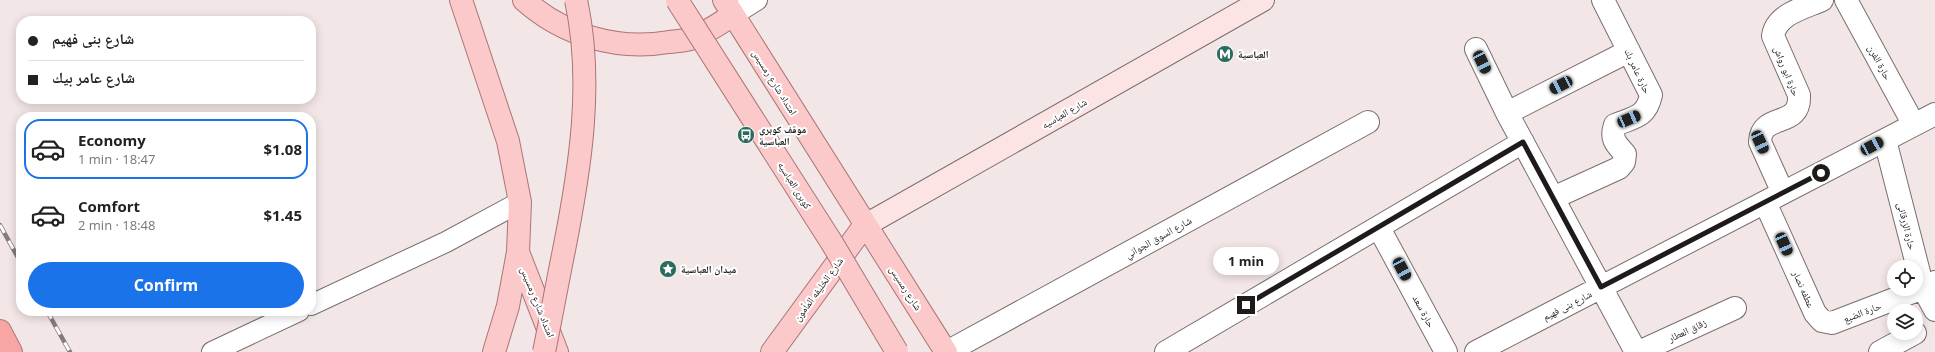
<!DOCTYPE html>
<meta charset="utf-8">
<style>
body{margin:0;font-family:"Open Sans","Noto Naskh Arabic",sans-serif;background:#f6f6f6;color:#222;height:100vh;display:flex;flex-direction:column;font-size:15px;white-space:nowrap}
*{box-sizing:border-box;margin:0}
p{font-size:13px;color:#767676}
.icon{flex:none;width:22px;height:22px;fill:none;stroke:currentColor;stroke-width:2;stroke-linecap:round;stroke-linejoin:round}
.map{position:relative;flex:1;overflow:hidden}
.drawer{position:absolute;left:16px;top:112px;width:300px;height:204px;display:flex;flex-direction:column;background:#fff;border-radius:16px;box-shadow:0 2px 10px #0003}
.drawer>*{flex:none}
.top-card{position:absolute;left:16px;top:16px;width:300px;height:88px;border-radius:16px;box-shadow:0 2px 10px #0003;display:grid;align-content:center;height:88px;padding:0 12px;background:#fff}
.tools{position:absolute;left:1887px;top:260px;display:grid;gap:8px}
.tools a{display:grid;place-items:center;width:36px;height:36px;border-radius:50%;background:#fff;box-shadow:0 2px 10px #0003;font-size:20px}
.end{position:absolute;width:18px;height:18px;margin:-9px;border:5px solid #1f1b1b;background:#fff;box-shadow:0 0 0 2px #fff}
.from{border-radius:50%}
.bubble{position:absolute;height:28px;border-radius:14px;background:#fff;box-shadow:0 2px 10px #0003;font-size:13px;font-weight:700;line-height:28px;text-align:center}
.car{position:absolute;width:12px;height:24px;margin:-12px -6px;border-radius:5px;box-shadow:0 0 3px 1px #0007;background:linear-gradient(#222 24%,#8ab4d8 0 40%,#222 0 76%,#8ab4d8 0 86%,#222 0)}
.top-card b{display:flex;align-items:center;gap:14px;height:38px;font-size:15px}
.top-card b+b{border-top:1px solid #e0e0e0}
.top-card i{width:10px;height:10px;background:#222}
ul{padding:7px 0 0;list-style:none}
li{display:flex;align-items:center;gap:12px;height:60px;margin:0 8px 6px;padding:0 4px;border:2px solid transparent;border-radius:16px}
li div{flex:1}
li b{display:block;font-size:15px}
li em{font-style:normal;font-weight:700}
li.selected{border-color:#1a73e8}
li>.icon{width:36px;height:36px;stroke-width:1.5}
.button{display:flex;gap:8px;margin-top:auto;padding:8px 12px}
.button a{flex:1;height:46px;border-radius:24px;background:#1a73e8;color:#fff;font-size:16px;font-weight:700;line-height:46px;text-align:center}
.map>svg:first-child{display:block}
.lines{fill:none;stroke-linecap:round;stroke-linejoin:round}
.service-casing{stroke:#7a6e6e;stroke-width:22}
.minor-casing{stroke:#7a6e6e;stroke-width:24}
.secondary-casing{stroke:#7a6e6e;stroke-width:24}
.primary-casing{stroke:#ac7575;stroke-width:24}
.motorway-casing{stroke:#ac7575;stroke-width:24}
.service{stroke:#fff;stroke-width:20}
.minor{stroke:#fff;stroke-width:22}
.secondary{stroke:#fde4e4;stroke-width:22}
.primary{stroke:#fbc9ca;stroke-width:22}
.motorway{stroke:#f8a5a6;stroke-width:22}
.rail-casing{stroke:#847c7c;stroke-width:4.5}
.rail{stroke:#fff;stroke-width:3;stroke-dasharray:9;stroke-linecap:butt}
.primary-bridge-casing{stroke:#ac7575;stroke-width:24;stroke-linecap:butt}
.primary-bridge{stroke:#fbc9ca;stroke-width:22}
.route{stroke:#1f1b1b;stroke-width:5}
.labels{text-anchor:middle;stroke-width:4;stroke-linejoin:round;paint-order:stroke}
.poi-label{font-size:10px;font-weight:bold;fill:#1f1b1b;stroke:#fff;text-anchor:start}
.street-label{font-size:10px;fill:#1f1b1b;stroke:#fff}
</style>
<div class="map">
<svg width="1935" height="352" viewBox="0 0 1935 352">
<rect width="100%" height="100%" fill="#f3e6e6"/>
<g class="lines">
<defs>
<path id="service" d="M733,15L757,0
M311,305L446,242L520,202
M212,352L299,311"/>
<path id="minor" d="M1846,0L1914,125
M1476,49L1507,113L1636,352
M1507,113L1629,51
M1885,140L1923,288L1935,310
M1783,193L1760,142C1761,111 1801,130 1799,95L1773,36C1776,14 1804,8 1822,0
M1553,198L1619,168L1624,162L1625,154C1616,144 1610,139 1615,125C1634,117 1646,118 1651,95L1603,0
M1765,202L1815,313L1822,321L1832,323L1923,288L1935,282
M1379,228L1446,352
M947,352L1368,122
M1166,352L1523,142
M1476,352L1935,114
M1639,352L1735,308
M1880,352L1915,333"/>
<path id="secondary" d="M864,226L1263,0"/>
<path id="primary" d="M461,0L508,141L520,202L518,252L508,306L494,352
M524,0C563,35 617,51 669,42C676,41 684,41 690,39C705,34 720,23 733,15
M724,0L946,352
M518,252L557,352
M772,352L864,226"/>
<path id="motorway" d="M0,331L11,352"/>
</defs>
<use href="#service" class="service-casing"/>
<use href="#minor" class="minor-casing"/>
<use href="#secondary" class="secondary-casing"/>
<use href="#primary" class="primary-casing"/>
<use href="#motorway" class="motorway-casing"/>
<use href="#service" class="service"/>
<use href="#minor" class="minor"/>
<use href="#secondary" class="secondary"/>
<use href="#primary" class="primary"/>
<use href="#motorway" class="motorway"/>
<defs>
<path id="rail" d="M0,225L21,263
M47,311L70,352"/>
</defs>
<use href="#rail" class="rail-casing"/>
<use href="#rail" class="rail"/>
<defs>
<path id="primary-bridge" d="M677,0L832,243L897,352
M544,352C551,318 557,284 564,250C580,169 594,83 576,0"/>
</defs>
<use href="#primary-bridge" class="primary-bridge-casing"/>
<use href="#primary-bridge" class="primary-bridge"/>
</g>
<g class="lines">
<path class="route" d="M1246,305L1523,142L1601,287L1821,173"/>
</g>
<defs>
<symbol id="metro-disc" viewBox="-11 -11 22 22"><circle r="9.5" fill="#2a6d5f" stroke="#fff"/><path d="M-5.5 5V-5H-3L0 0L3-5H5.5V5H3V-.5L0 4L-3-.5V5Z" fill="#fff"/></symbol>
<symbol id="bus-disc" viewBox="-11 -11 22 22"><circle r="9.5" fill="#2a6d5f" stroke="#fff"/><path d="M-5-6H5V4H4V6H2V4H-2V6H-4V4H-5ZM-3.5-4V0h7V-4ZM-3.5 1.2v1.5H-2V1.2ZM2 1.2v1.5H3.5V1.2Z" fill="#fff"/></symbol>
<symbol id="sight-disc" viewBox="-11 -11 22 22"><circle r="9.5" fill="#2a6d5f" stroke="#fff"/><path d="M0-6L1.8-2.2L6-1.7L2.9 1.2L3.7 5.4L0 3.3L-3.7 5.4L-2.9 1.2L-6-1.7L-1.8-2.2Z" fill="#fff"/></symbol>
</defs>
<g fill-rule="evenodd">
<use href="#metro-disc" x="1215" y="44" width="20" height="20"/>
<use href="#bus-disc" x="736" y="125" width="20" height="20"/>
<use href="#sight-disc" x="658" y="259" width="20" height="20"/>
</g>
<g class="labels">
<g class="poi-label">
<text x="1238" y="58">العباسية</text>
<text x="759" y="133">موقف كوبري<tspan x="759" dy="12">العباسية</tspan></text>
<text x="681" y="273">ميدان العباسية</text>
</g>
<g class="street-label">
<text transform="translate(1880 62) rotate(62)" y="4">حارة الفرن</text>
<text transform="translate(1638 71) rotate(65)" y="4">حارة عامر بك</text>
<text transform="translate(1787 71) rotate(68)" y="4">حارة ابو رواش</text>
<text transform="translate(775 82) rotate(58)" y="4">امتداد شارع رمسيس</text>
<text transform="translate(1064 113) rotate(-30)" y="4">شارع العباسيه</text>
<text transform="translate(795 185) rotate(58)" y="4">كوبرى العباسيه</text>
<text transform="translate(1907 226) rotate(76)" y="4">حارة الزرقانى</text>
<text transform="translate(1158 237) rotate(-29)" y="4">شارع السوق الجواني</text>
<text transform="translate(906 288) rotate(57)" y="4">شارع رمسيس</text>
<text transform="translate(818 289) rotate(-54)" y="4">شارع الخليفه المأمون</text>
<text transform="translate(1804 289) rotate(66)" y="4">عطفه نصار</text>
<text transform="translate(538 302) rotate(68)" y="4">امتداد شارع رمسيس</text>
<text transform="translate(1567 305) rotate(-27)" y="4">شارع بنى فهيم</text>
<text transform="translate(1424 311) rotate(62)" y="4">حارة سعد</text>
<text transform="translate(1862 312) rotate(-21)" y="4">حارة الضبع</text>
<text transform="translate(1687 330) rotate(-25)" y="4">زقاق العطار</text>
</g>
</g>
</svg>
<div class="tools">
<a><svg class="icon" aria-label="locate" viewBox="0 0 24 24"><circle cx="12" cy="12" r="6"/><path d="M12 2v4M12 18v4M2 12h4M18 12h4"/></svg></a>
<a><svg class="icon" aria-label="layers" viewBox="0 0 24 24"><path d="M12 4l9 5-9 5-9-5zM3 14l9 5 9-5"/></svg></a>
</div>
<i class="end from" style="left:1821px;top:173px"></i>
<i class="end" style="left:1246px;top:305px"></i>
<div class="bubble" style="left:1213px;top:247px;width:66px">1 min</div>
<i class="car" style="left:1482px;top:62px;rotate:154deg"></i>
<i class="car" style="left:1561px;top:85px;rotate:243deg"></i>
<i class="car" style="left:1629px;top:119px;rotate:67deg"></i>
<i class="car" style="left:1760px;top:142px;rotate:155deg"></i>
<i class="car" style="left:1872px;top:146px;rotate:62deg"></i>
<i class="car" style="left:1784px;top:244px;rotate:156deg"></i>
<i class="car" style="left:1402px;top:269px;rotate:152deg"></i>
<div class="top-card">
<b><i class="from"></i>شارع بنى فهيم</b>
<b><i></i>شارع عامر بيك</b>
</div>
<section class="drawer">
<ul>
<li class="selected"><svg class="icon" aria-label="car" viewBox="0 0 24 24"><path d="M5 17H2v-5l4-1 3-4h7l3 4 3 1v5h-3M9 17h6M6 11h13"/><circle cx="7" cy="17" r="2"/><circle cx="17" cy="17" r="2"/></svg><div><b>Economy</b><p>1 min · 18:47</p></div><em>$1.08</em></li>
<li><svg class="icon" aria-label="car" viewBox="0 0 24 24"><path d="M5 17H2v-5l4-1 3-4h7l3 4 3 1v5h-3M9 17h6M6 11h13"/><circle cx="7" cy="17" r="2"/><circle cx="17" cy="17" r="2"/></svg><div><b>Comfort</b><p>2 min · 18:48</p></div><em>$1.45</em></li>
</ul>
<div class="button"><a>Confirm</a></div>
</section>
</div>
